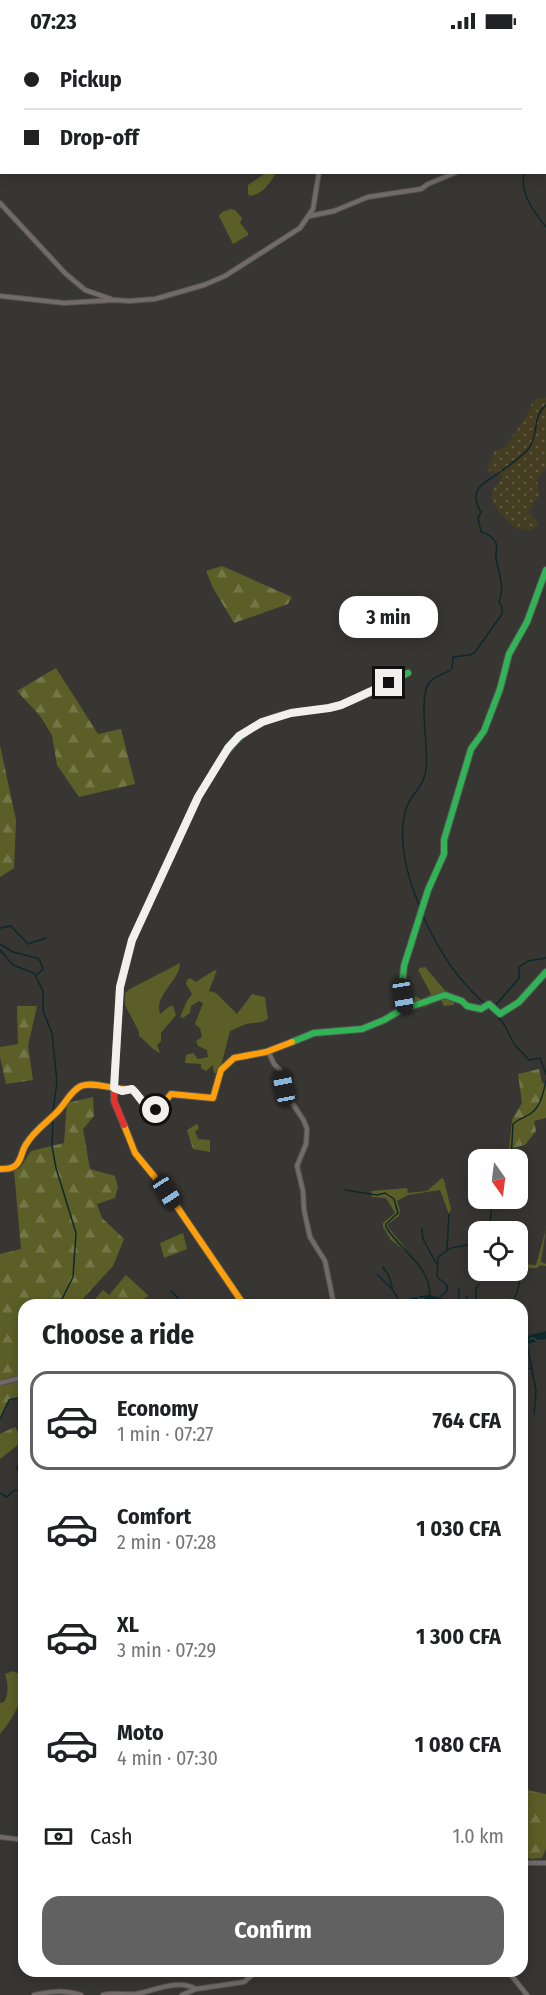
<!DOCTYPE html>
<meta charset="utf-8">
<style>
body{margin:0;font-family:"Fira Sans Condensed",sans-serif;background:#f2f2f2;color:#202124;height:100vh;display:flex;flex-direction:column;font-size:22px;white-space:nowrap}
*{box-sizing:border-box;margin:0}
p{font-size:20px;color:#757577}
.icon{flex:none;width:33px;height:33px;fill:none;stroke:currentColor;stroke-width:2;stroke-linecap:round;stroke-linejoin:round}
.map{position:relative;flex:1;overflow:hidden}
.sheet{position:absolute;left:18px;top:1257px;width:510px;height:678px;display:flex;flex-direction:column;background:#fff;border-radius:18px;box-shadow:0 3px 15px #0003}
.sheet>*{flex:none}
.hud{position:absolute;left:0px;top:0px;width:546px;height:132px;box-shadow:0 3px 15px #0003;display:grid;align-content:center;height:132px;padding:0 24px;background:#fff}
.needle{width:39px;rotate:166deg}
.fabs{position:absolute;left:468px;top:1107px;display:grid;gap:12px}
.fabs a{display:grid;place-items:center;width:60px;height:60px;border-radius:12px;background:#fff;box-shadow:0 3px 15px #0003;font-size:30px}
.end{position:absolute;width:27px;height:27px;margin:-14px;border:8px solid #f1f0ed;background:#111;box-shadow:0 0 0 3px #111}
.from{border-radius:50%}
.bubble{position:absolute;height:42px;border-radius:18px;background:#fff;box-shadow:0 3px 15px #0003;font-size:20px;font-weight:700;line-height:42px;text-align:center}
.car{position:absolute;width:18px;height:36px;margin:-18px -9px;border-radius:8px;box-shadow:0 0 4px 2px #0007;background:linear-gradient(#222 24%,#8ab4d8 0 40%,#222 0 76%,#8ab4d8 0 86%,#222 0)}
.hud b{display:flex;align-items:center;gap:21px;height:57px;font-size:22px}
.hud b+b{border-top:2px solid #e0e0e0}
.hud i{width:15px;height:15px;background:#202124}
ul{padding:0;list-style:none}
li{display:flex;align-items:center;gap:18px;height:99px;margin:0 12px 9px;padding:0 12px;border:3px solid transparent;border-radius:18px}
li div{flex:1}
li b{display:block;font-size:22px}
li em{font-style:normal;font-weight:700}
li.active{border-color:#616161}
li>.icon{width:54px;height:54px;stroke-width:1.5}
h2{padding:0 24px;font-size:27px;line-height:72px}
.pay{display:flex;align-items:center;gap:15px;height:66px;padding:0 24px;font-size:22px}
.pay p{margin-inline-start:auto}
.action{display:flex;gap:12px;margin-top:auto;padding:12px 24px}
.action a{flex:1;height:69px;border-radius:18px;background:#616161;color:#fff;font-size:24px;font-weight:700;line-height:69px;text-align:center}
.status{display:flex;justify-content:space-between;align-items:center;height:42px;padding:0 30px;background:#fff;direction:ltr}
.status svg{height:16px;fill:currentColor}
.map>svg:first-child{display:block}
.green{fill:#5b5f27}
.forest{fill:url(#forest-firs)}
.sand{fill:url(#sand-dots)}
.water{fill:url(#water-ripples)}
.lines{fill:none;stroke-linecap:round;stroke-linejoin:round}
.stream{stroke:#0e282b;stroke-width:1.5}
.street-casing{stroke:#545452;stroke-width:6}
.fast-casing{stroke:#545452;stroke-width:8}
.slow-casing{stroke:#545452;stroke-width:8}
.jam-casing{stroke:#545452;stroke-width:8}
.street{stroke:#726b6a;stroke-width:4}
.fast{stroke:#30b455;stroke-width:6}
.slow{stroke:#ff9f0a;stroke-width:6}
.jam{stroke:#e5322d;stroke-width:6}
.route{stroke:#f1f0ed;stroke-width:8}
</style>
<div class="status"><b>07:23</b><svg viewBox="0 0 49 12"><path d="M0 12V9h3v3zM5 12V6h3v6zM10 12V3h3v9zM15 12V0h3v12zM26 1h20v11H26zM47 4h2v5h-2z"/></svg></div>
<div class="map">
<svg width="546" height="1953" viewBox="0 0 546 1953">
<defs>
<pattern id="forest-firs" width="22" height="20" patternUnits="userSpaceOnUse" patternTransform="scale(1.5)"><rect width="22" height="20" fill="#5b5f27"/><path d="M5 1l3.5 6h-7zM16 11l3.5 6h-7z" fill="#737647"/></pattern>
<pattern id="sand-dots" width="8" height="8" patternUnits="userSpaceOnUse" patternTransform="scale(1.5)"><rect width="8" height="8" fill="#453d21"/><path d="M2 2h.1M6 6h.1" fill="none" stroke="#605942" stroke-width="1.8" stroke-linecap="round"/></pattern>
<pattern id="water-ripples" width="26" height="14" patternUnits="userSpaceOnUse" patternTransform="scale(1.5)"><rect width="26" height="14" fill="#0e282b"/><path d="M2 4q2-2 4 0t4 0M15 11q2-2 4 0t4 0" fill="none" stroke="#32484a"/></pattern>
</defs>
<rect width="100%" height="100%" fill="#373633"/>
<path class="green" d="M267,130L276,131C270,141 263,152 250,154L248,152V143Z
M231,167L235,168L242,176L240,181L248,191V193L233,202L219,174L222,170Z
M180,921C180,939 154,952 160,972L170,964H173L176,973L161,991V999L157,1003L160,1011C152,1008 146,999 139,994V990L125,963V951L130,947Z
M425,925L454,959V963L444,964L441,957L425,965H417L413,959L415,954L423,958L431,952L418,928L420,926Z
M217,928L209,949L216,951L237,972L252,952L265,955L268,977L262,980L246,982L230,989L219,1032L214,1031L213,1023L206,1029L201,1026V1022L185,1021L186,1013L193,1011L198,1017L208,1015L207,1008L198,1004L196,999L202,995L200,986L195,982L203,961L199,959L191,964L190,971L183,976L180,975L187,959L192,952L186,942L187,938L190,936L196,940L213,929Z
M442,1136L444,1138L451,1167L449,1172L440,1148L408,1153L397,1159L400,1168L399,1174L388,1182V1185L405,1206L404,1208L391,1198L383,1185V1181L395,1171L386,1156L372,1155L371,1149L407,1146L408,1151L427,1149Z
M546,1187L541,1220L546,1222V1224L541,1223L537,1226H523L524,1222L536,1223Z
M13,1629L24,1634C24,1656 14,1676 0,1692V1661L4,1660C9,1652 8,1641 5,1632Z"/>
<path class="forest" d="M222,524L292,555L288,562L234,581L213,546L206,529Z
M56,626L98,692L121,687L135,742L79,755L57,723L52,693L40,674L17,649Z
M0,703L16,778L14,826L0,835Z
M17,964H37L28,1004L33,1038L6,1042L0,1015V1005L18,1002Z
M539,1027L542,1041H546V1076L534,1079L536,1089L525,1103L509,1107L512,1078L522,1061L518,1032Z
M93,1055L94,1074L83,1087L90,1127L115,1134L118,1145L115,1156L97,1162L102,1176L124,1197L113,1224L77,1263H24V1361L22,1355L9,1359L0,1377V1212L21,1207L14,1128L20,1126L31,1109L64,1101L67,1061Z
M197,1082L199,1086L195,1090L198,1097L210,1098V1110L193,1107L187,1088Z
M183,1191L187,1207L164,1216L160,1201Z
M126,1233L149,1254L132,1263H90L103,1248L109,1253Z
M15,1385L23,1399L0,1417V1392Z
M522,1745L531,1749L546,1752V1807L542,1816L531,1817L522,1812Z"/>
<path class="sand" d="M546,355V425L537,438L539,453L528,470L536,478L539,483L530,488L516,487C508,479 488,463 492,450C494,444 501,440 502,433L489,429L487,425L492,419L494,409L507,404C515,387 528,379 532,359Z"/>
<path class="water" d="M430,1253L465,1263H449L425,1257L414,1259L405,1263H393L413,1255Z
M546,1289V1297L527,1302L522,1301V1295Z"/>
<g class="lines">
<path class="stream" d="M537,2L538,0
M524,130C520,152 533,169 546,185
M421,867C408,839 394,790 409,760C414,751 422,744 425,733C431,710 417,659 429,641C434,634 445,632 452,627L453,615L470,613L475,610L502,572V565L499,560C505,544 499,533 496,516C495,512 498,506 496,501C493,494 487,492 481,490L478,476L481,470C469,450 479,443 496,433C503,428 524,413 529,406C539,393 532,374 546,363
M422,872C439,909 455,935 486,963
M0,886L11,884L28,902L46,896
M0,902L13,910L37,916L40,919L43,927L37,933
M0,908L13,923L34,931L43,949V969L52,991L57,1040L53,1069
M495,964L519,936V925L528,919L546,916
M493,968L505,984L514,1002L529,1018L540,1016L546,1032
M53,1077L52,1104L56,1126L76,1191L73,1235L59,1263
M511,1118L513,1082C518,1077 524,1076 530,1072C541,1065 543,1051 546,1039
M345,1148L377,1153L385,1151L394,1157L398,1171L386,1182V1185C400,1209 431,1223 430,1255
M422,1186L423,1197L436,1221
M489,1190L493,1156
M447,1207L449,1172
M383,1225L389,1234L392,1245
M377,1232L392,1247L401,1261
M171,1249L185,1263
M440,1255L447,1249V1243L437,1235L438,1215L451,1206L478,1201
M458,1263L459,1247
M465,1263L467,1254
M476,1263V1246L479,1242
M508,1263C522,1256 521,1219 524,1204
M527,1302L536,1349L534,1372
M522,1327L532,1326
M0,1377L9,1358L22,1355L24,1337
M19,1418L17,1427L23,1435
M0,1451L7,1455L13,1449L20,1448L18,1440L24,1435"/>
<defs>
<path id="street" d="M346,2L347,0
M544,121L546,120
M0,161L65,231L85,248L111,257
M310,174L334,169L368,155L421,147L428,142L457,130
M0,254L64,261L115,258L129,259L155,257L204,243L225,234L300,186L313,167L319,130
M268,1009L274,1022L280,1028L289,1056L304,1079L307,1087L306,1102L297,1124L303,1149L304,1168L310,1195L325,1219L334,1263
M0,1341L24,1335
M0,1795L24,1798
M522,1821H546
M508,1929L527,1953
M34,1953C51,1949 64,1948 81,1953
M103,1953C114,1950 125,1953 136,1952C154,1949 178,1936 196,1947
M182,1953L196,1947L244,1940L257,1929"/>
<path id="fast" d="M208,739C231,700 244,682 290,671C307,667 325,669 341,663C364,655 386,642 408,631
M405,967L402,946L404,924L428,848L444,812V798L471,707L484,689L500,647L509,612L527,580L546,528
M292,1000L314,991L362,987L384,978L401,968L445,953L462,959L467,964L481,967L489,962L500,972L519,960L546,930"/>
<path id="slow" d="M128,914L132,898L198,755L208,739
M124,1083L135,1111L167,1150L244,1263
M0,1127C6,1127 13,1127 17,1122C22,1116 22,1107 27,1101C34,1089 46,1081 56,1071C65,1063 70,1049 81,1044C95,1039 116,1049 132,1047L152,1068L159,1067L171,1052L213,1056L221,1028L234,1016L266,1010L292,1000"/>
<path id="jam" d="M124,1083L114,1059V1046L120,945L128,914"/>
</defs>
<use href="#street" class="street-casing"/>
<use href="#fast" class="fast-casing"/>
<use href="#slow" class="slow-casing"/>
<use href="#jam" class="jam-casing"/>
<use href="#street" class="street"/>
<use href="#fast" class="fast"/>
<use href="#slow" class="slow"/>
<use href="#jam" class="jam"/>
</g>
<g class="lines">
<path class="route" d="M156,1068C144,1067 140,1054 132,1047L122,1049L114,1046L120,945L132,898L198,755L228,706L239,694L262,680L291,671L329,666L341,663L389,641"/>
</g>
</svg>
<div class="fabs">
<a><svg class="needle" viewBox="-14 -14 28 28"><path d="M0-13l5 13h-10z" fill="#e53935"/><path d="M0 13l5-13h-10z" fill="#757577"/></svg></a>
<a><svg class="icon" aria-label="locate" viewBox="0 0 24 24"><circle cx="12" cy="12" r="6"/><path d="M12 2v4M12 18v4M2 12h4M18 12h4"/></svg></a>
</div>
<i class="end from" style="left:156px;top:1068px"></i>
<i class="end" style="left:389px;top:641px"></i>
<div class="bubble" style="left:339px;top:554px;width:99px">3 min</div>
<i class="car" style="left:403px;top:954px;rotate:171deg"></i>
<i class="car" style="left:284px;top:1046px;rotate:349deg"></i>
<i class="car" style="left:167px;top:1150px;rotate:147deg"></i>
<div class="hud">
<b><i class="from"></i>Pickup</b>
<b><i></i>Drop-off</b>
</div>
<section class="sheet">
<h2>Choose a ride</h2>
<ul>
<li class="active"><svg class="icon" aria-label="car" viewBox="0 0 24 24"><path d="M5 17H2v-5l4-1 3-4h7l3 4 3 1v5h-3M9 17h6M6 11h13"/><circle cx="7" cy="17" r="2"/><circle cx="17" cy="17" r="2"/></svg><div><b>Economy</b><p>1 min · 07:27</p></div><em>764 CFA</em></li>
<li><svg class="icon" aria-label="car" viewBox="0 0 24 24"><path d="M5 17H2v-5l4-1 3-4h7l3 4 3 1v5h-3M9 17h6M6 11h13"/><circle cx="7" cy="17" r="2"/><circle cx="17" cy="17" r="2"/></svg><div><b>Comfort</b><p>2 min · 07:28</p></div><em>1 030 CFA</em></li>
<li><svg class="icon" aria-label="car" viewBox="0 0 24 24"><path d="M5 17H2v-5l4-1 3-4h7l3 4 3 1v5h-3M9 17h6M6 11h13"/><circle cx="7" cy="17" r="2"/><circle cx="17" cy="17" r="2"/></svg><div><b>XL</b><p>3 min · 07:29</p></div><em>1 300 CFA</em></li>
<li><svg class="icon" aria-label="car" viewBox="0 0 24 24"><path d="M5 17H2v-5l4-1 3-4h7l3 4 3 1v5h-3M9 17h6M6 11h13"/><circle cx="7" cy="17" r="2"/><circle cx="17" cy="17" r="2"/></svg><div><b>Moto</b><p>4 min · 07:30</p></div><em>1 080 CFA</em></li>
</ul>
<div class="pay"><svg class="icon" aria-label="cash" viewBox="0 0 24 24"><path d="M3 7h18v10H3z"/><circle cx="12" cy="12" r="2"/></svg>Cash<p>1.0 km</p></div>
<div class="action"><a>Confirm</a></div>
</section>
</div>
